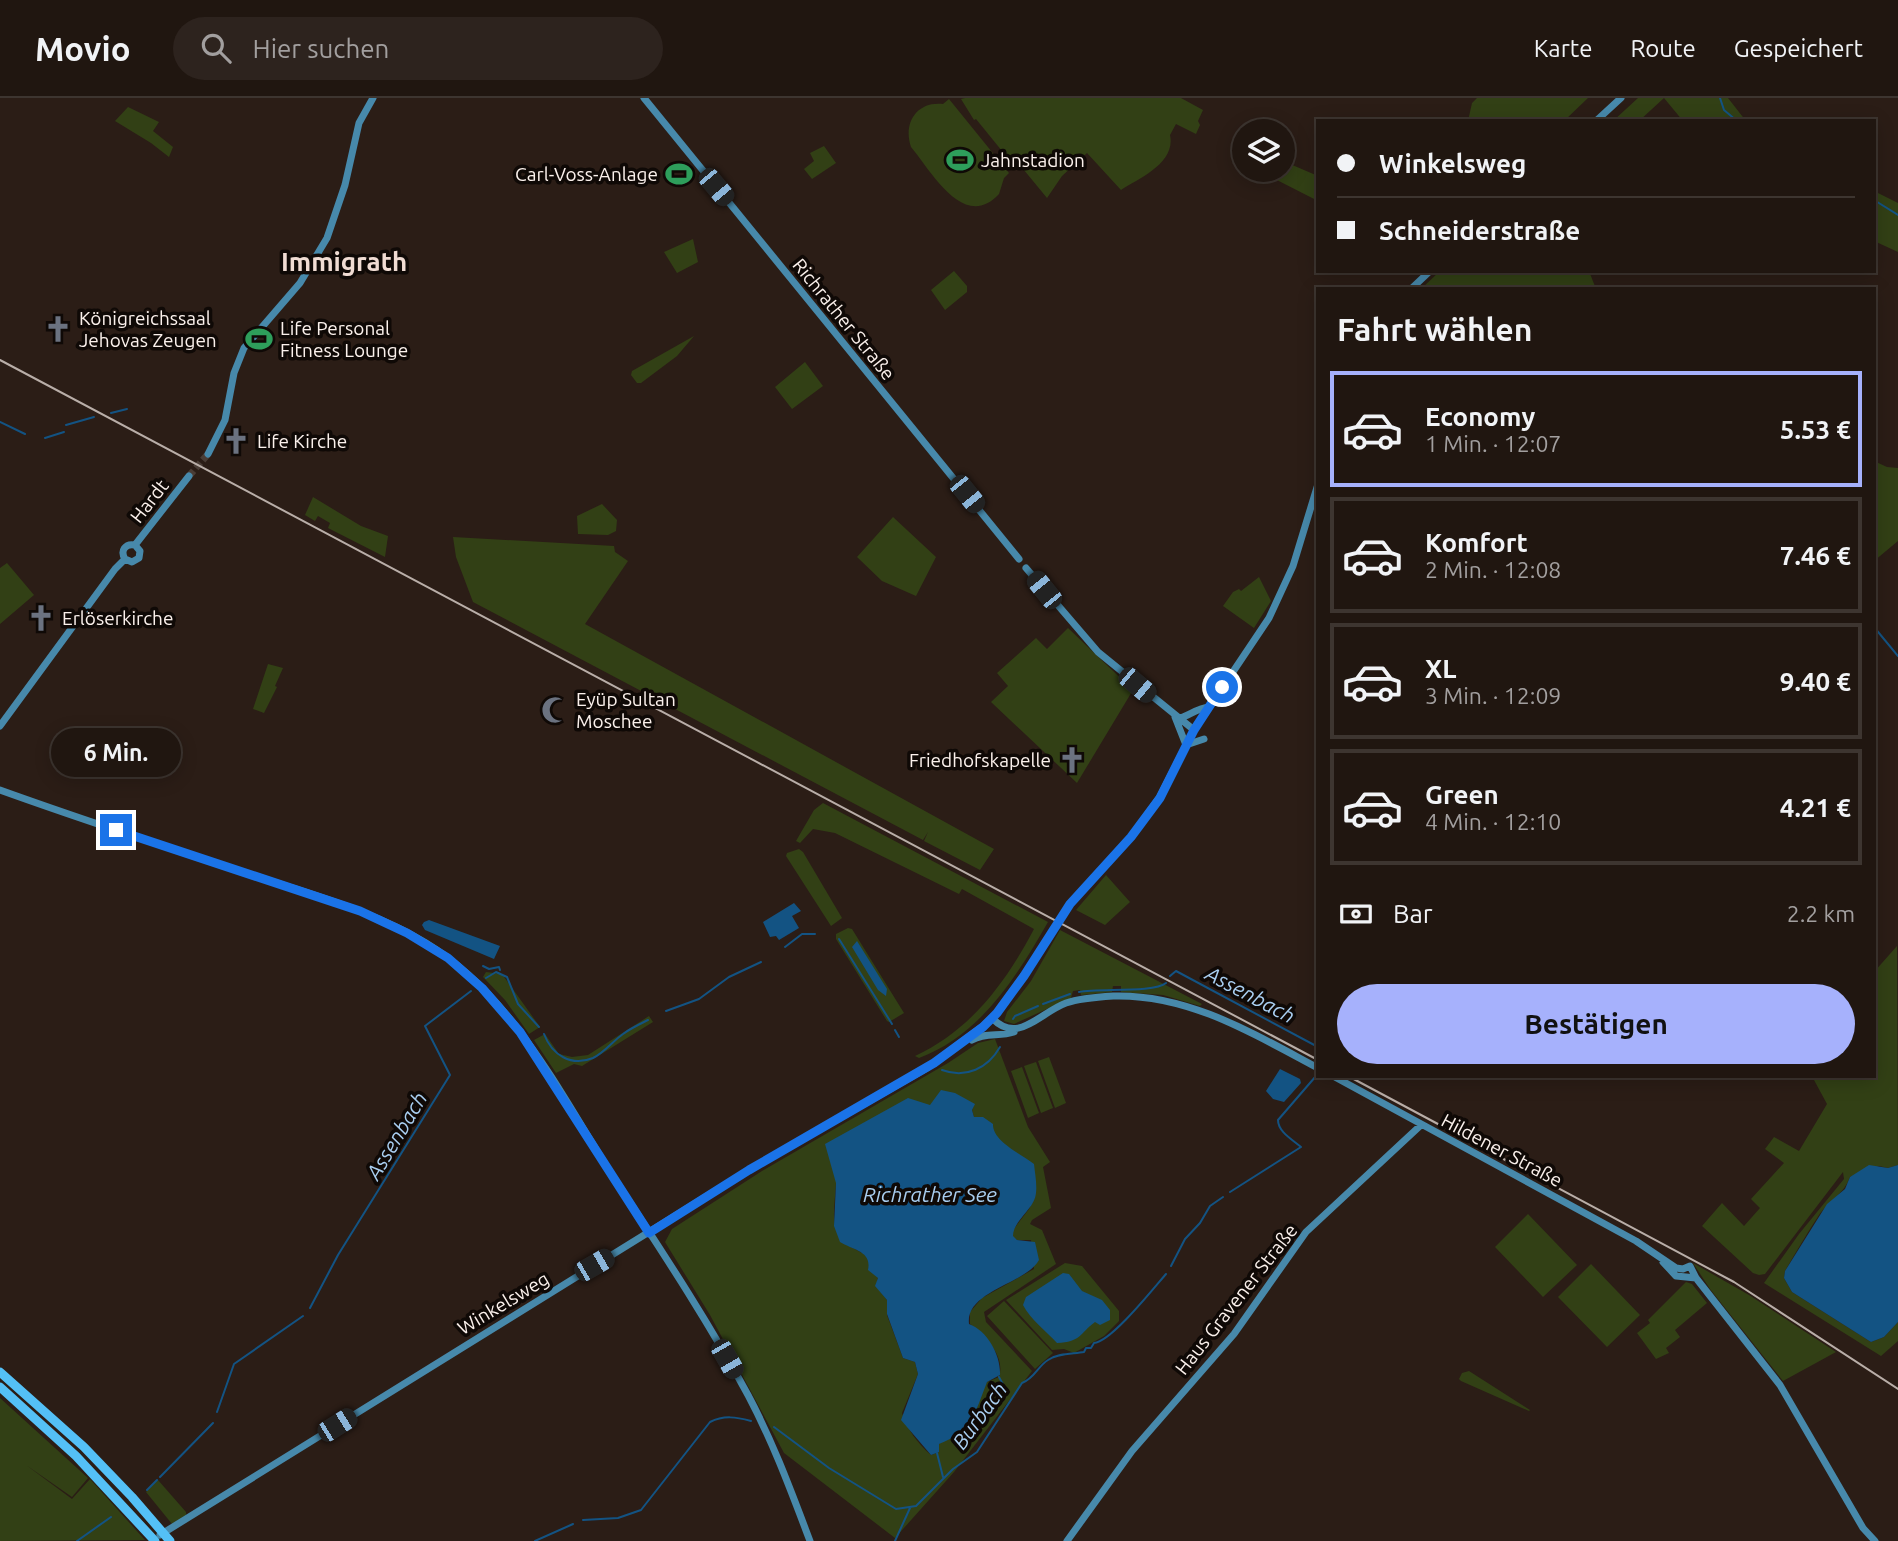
<!DOCTYPE html>
<html lang="de">
<meta charset="utf-8">
<style>
body{margin:0;font-family:Ubuntu,sans-serif;background:#2d231e;color:#f1f3f6;height:100vh;display:flex;flex-direction:column;font-size:26px;white-space:nowrap}
*{box-sizing:border-box;margin:0}
p{font-size:23px;color:#a29f9f}
.icon{flex:none;width:38px;height:38px;fill:none;stroke:currentColor;stroke-width:2;stroke-linecap:round;stroke-linejoin:round}
.map{position:relative;flex:1;overflow:hidden}
.details{position:absolute;left:1316px;top:189px;width:560px;height:791px;display:flex;flex-direction:column;background:#201610;border-radius:0px;box-shadow:0 4px 18px #0003,0 0 0 2px #3d3530}
.details>*{flex:none}
.banner{position:absolute;left:1316px;top:21px;width:560px;height:154px;border-radius:0px;box-shadow:0 4px 18px #0003,0 0 0 2px #3d3530;display:grid;align-content:center;height:154px;padding:0 21px;background:#201610}
.tools{position:absolute;left:1232px;top:21px;display:grid;gap:14px}
.tools a{display:grid;place-items:center;width:63px;height:63px;border-radius:50%;background:#201610;box-shadow:0 4px 18px #0003,0 0 0 2px #3d3530;font-size:35px}
.end{position:absolute;width:32px;height:32px;margin:-16px;border:9px solid #1a73e8;background:#fff;box-shadow:0 0 0 4px #fff}
.from{border-radius:50%}
.bubble{position:absolute;height:49px;border-radius:24px;background:#201610;box-shadow:0 4px 18px #0003,0 0 0 2px #3d3530;font-size:23px;font-weight:700;line-height:49px;text-align:center}
.car{position:absolute;width:21px;height:42px;margin:-21px -10px;border-radius:9px;box-shadow:0 0 5px 2px #0007;background:linear-gradient(#222 24%,#8ab4d8 0 40%,#222 0 76%,#8ab4d8 0 86%,#222 0)}
.banner b{display:flex;align-items:center;gap:24px;height:66px;font-size:26px}
.banner b+b{border-top:2px solid #3d3530}
.banner i{width:18px;height:18px;background:#f1f3f6}
ul{padding:0;list-style:none}
li{display:flex;align-items:center;gap:21px;height:116px;margin:0 14px 10px;padding:0 7px;border:4px solid #3d3530;border-radius:0px}
li div{flex:1}
li b{display:block;font-size:26px}
li em{font-style:normal;font-weight:700}
li.on{border-color:#a6b1fc}
li>.icon{width:63px;height:63px;stroke-width:1.5}
h2{padding:0 21px;font-size:32px;line-height:84px}
.pay{display:flex;align-items:center;gap:18px;height:77px;padding:0 21px;font-size:26px}
.pay p{margin-inline-start:auto}
.button{display:flex;gap:14px;margin-top:auto;padding:14px 21px}
.button a{flex:1;height:80px;border-radius:42px;background:#a6b1fc;color:#111;font-size:28px;font-weight:700;line-height:80px;text-align:center}
header{display:flex;align-items:center;gap:42px;box-sizing:border-box;height:98px;padding:0 35px;background:#201610;border-bottom:2px solid #3d3530}
header strong{font-size:33px}
nav{display:flex;gap:38px;margin-inline-start:auto;font-size:24px}
.search{width:490px;height:63px;background:#2d231e;display:flex;align-items:center;gap:18px;box-sizing:border-box;padding:0 24px;border-radius:38px;color:#a29f9f;font-size:26px}
.map>svg:first-child{display:block}
.green{fill:#324015;fill-rule:evenodd}
.water{fill:#135383}
.lines{fill:none;stroke-linecap:round;stroke-linejoin:round}
.stream{stroke:#135383;stroke-width:2}
.secondary-tunnel{stroke:#4a3d36;stroke-width:7;stroke-dasharray:7 3.5;stroke-linecap:butt}
.secondary{stroke:#4789ab;stroke-width:7}
.highway{stroke:#54c0f6;stroke-width:9}
.rail{stroke:#b9aea8;stroke-width:2}
.route{stroke:#1a73e8;stroke-width:9}
.labels{text-anchor:middle;stroke-width:7;stroke-linejoin:round;paint-order:stroke}
.poi-label{font-size:19px;fill:#fbf1ec;stroke:#0f0906;text-anchor:start}
.street-label{font-size:19px;fill:#fbf1ec;stroke:#0f0906}
.water-label{font-size:21px;font-style:italic;fill:#a9cef0;stroke:#0f0906}
.district-label{font-size:26px;font-weight:bold;fill:#f0dcd3;stroke:#0f0906}
</style>
<header>
<strong>Movio</strong>
<div class="search"><svg class="icon" aria-label="search" viewBox="0 0 24 24"><circle cx="10" cy="10" r="6"/><path d="M15 15l6 6"/></svg>Hier suchen</div>
<nav><a>Karte</a><a>Route</a><a>Gespeichert</a></nav>
</header>
<div class="map">
<svg width="1898" height="1443" viewBox="0 0 1898 1443">
<rect width="100%" height="100%" fill="#2b1d16"/>
<path class="green" d="M965,0H1181L1203,12L1198,23L1200,27L1196,36L1176,26L1170,37C1176,65 1140,80 1121,92L1087,55L1062,78L1047,100L1019,66L1015,69L976,21L974,22L961,1Z
M1477,0H1588L1564,23H1468L1472,5Z
M1638,0H1728L1746,23H1683L1664,0L1639,23H1613Z
M949,1L1009,75L1004,80L999,96C964,134 931,73 911,49C903,26 916,3 943,6Z
M128,9L159,24L153,33L173,49L169,59L151,45L115,23Z
M824,48L836,65L812,81L804,71L814,63L810,55Z
M1283,63L1318,78V103L1257,72H1283Z
M1874,93L1898,105V154L1874,143Z
M693,141L698,164L677,175L664,154Z
M954,173L967,188V194L945,212L931,192Z
M1440,173H1589L1596,191H1421Z
M694,238L677,258L641,285H637L631,277L632,273Z
M805,264L823,288L792,311L775,289Z
M1874,363L1887,369L1898,370V443L1874,463Z
M313,399L361,428L388,438L385,459L328,430L330,425L318,418L315,423L305,417Z
M602,406L617,422L616,433L608,437L578,436L577,418Z
M893,419L936,459L916,498L882,483L857,459Z
M453,439L614,448L615,454L628,463L585,526L994,751L980,772L924,743L928,734L923,742L473,504L456,459Z
M7,465L34,497L0,526V470Z
M1259,479L1271,503L1254,530L1223,508L1233,494L1239,491L1241,493Z
M1068,530L1133,592L1077,685L991,604L1008,588L997,575L1036,540L1047,551Z
M268,566L283,570L275,588L277,589L264,615L253,611Z
M823,705L1048,824C1017,878 981,937 919,960L915,958C971,932 1006,884 1034,831L962,791L959,796L835,735L813,731L800,745L796,743L814,712Z
M799,751L803,754L842,820L831,828L786,758L787,755Z
M1106,777L1130,804L1105,827L1076,812Z
M848,830L852,831L904,915L889,924L887,923L836,841V836Z
M1060,832L1202,906L1200,908L1163,897L1121,894V888H1113L1112,894L1081,897L1080,892L1073,893L1071,900L1014,926L1004,923L1007,914L1031,883Z
M1897,848L1898,1067L1888,1070L1879,1068L1850,1079C1844,1096 1829,1103 1819,1117C1807,1135 1796,1154 1785,1173L1784,1180L1792,1194L1871,1244L1884,1239L1898,1224V1243L1881,1258L1764,1185L1799,1136L1844,1081L1843,1074L1765,1176L1759,1177L1753,1175L1702,1128L1722,1105L1744,1128L1760,1110L1751,1101L1784,1065L1765,1051L1774,1039L1799,1053L1827,1006L1814,982L1816,978H1874V874Z
M486,874L502,876L540,929L529,936L505,902L483,879Z
M649,918L653,924L582,968L574,966L556,975L534,942L545,936L559,956L572,959L588,957Z
M995,941L1028,1029L1050,1064L1043,1069L1051,1110L1032,1122L1030,1126L1042,1132L1056,1166L984,1214L986,1224L1032,1273L954,1374L895,1440L784,1355L710,1217L665,1144L672,1131L762,1073L948,965L978,945ZM930,1007H974L972,1012L974,1019L992,1031L1035,1099L1029,1111L1013,1132V1139L1017,1142H1031L1034,1171L982,1200L970,1214V1226C985,1238 1006,1258 999,1279L987,1284L939,1346V1354L931,1357C918,1346 907,1331 902,1315L918,1276L915,1264L903,1260L887,1217V1202L876,1188L878,1180L865,1156C826,1139 834,1121 836,1085Z
M1049,959L1066,1005L1055,1010L1038,963Z
M1036,964L1053,1010L1041,1015L1024,968Z
M1022,969L1039,1015L1028,1020L1011,973Z
M1528,1116L1577,1167L1543,1199L1495,1149Z
M1065,1165L1082,1168L1119,1213V1223L1104,1238L1074,1255L1064,1251L1052,1252L1006,1202Z
M1693,1165L1749,1197L1836,1254L1783,1283L1710,1191Z
M1591,1166L1640,1217L1607,1249L1558,1199Z
M1686,1184L1692,1186L1707,1205L1675,1232L1680,1239L1666,1250L1669,1255L1656,1261L1637,1235L1650,1225L1648,1222Z
M1004,1203L1053,1255L1035,1271L987,1218Z
M1469,1273L1530,1312L1529,1313L1461,1283L1459,1281L1462,1275Z
M0,1300L88,1380L72,1399L26,1367L72,1401L90,1381L145,1442L0,1443Z
M158,1382L186,1414V1417L172,1426L146,1394Z"/>
<path class="water" d="M794,805L801,813L792,818L799,830L779,842L776,838L770,839L763,824Z
M429,822L500,848L494,861L425,832L422,827L424,824Z
M857,843L887,891L886,898L878,892L852,849Z
M1280,971L1300,981L1301,985L1284,1004L1273,1001L1266,993Z
M941,992L955,995L975,1006L972,1012L974,1019H983L993,1026C992,1043 1021,1056 1034,1066C1035,1076 1038,1090 1035,1100C1030,1114 1013,1124 1013,1138L1017,1142L1035,1144L1039,1162C1026,1186 965,1193 969,1226C988,1233 1001,1258 1000,1277L987,1284C975,1315 972,1333 939,1346V1354L931,1357L901,1322L918,1276L915,1264L903,1260L887,1216V1202L875,1188L878,1180L868,1172C872,1153 853,1152 840,1144L834,1128L836,1085L825,1046L908,1000L930,1007Z
M1869,1067L1888,1070L1898,1067V1224L1884,1239L1871,1244L1792,1194L1784,1180L1785,1173L1827,1106L1845,1091L1850,1079Z
M1063,1175L1069,1176L1082,1193L1102,1202L1110,1212V1222L1100,1227L1095,1224C1079,1236 1081,1244 1057,1245C1045,1232 1031,1222 1023,1207L1026,1199Z"/>
<g class="lines">
<path class="stream" d="M1720,0L1724,12L1737,23
M1874,102L1898,117
M111,315L127,311
M0,324L25,336
M66,327L94,319
M45,340L64,334
M1874,529L1898,558
M839,841L892,926
M785,849L802,836H815
M483,868L489,871L499,869L500,872
M1170,878L1176,873L1318,949
M486,880L496,874L507,879L518,906L539,929
M1079,894C1099,890 1154,895 1166,885
M1043,906L1070,896
M666,913L699,901L729,879L761,864
M1013,921L1015,918L1038,908
M895,932L899,939
M544,936C552,957 571,969 593,960C604,955 613,943 623,936C631,930 640,926 648,922
M942,972C966,981 988,970 1000,949
M1230,1094L1301,1049C1293,1042 1278,1034 1278,1022L1316,978
M1171,1168L1185,1141L1200,1125L1210,1108L1223,1099
M310,1210L338,1157L450,977L425,928L471,893
M999,1279L1006,1292
M217,1314L234,1266L303,1218
M774,1329L829,1370L896,1411L916,1408L953,1371L977,1354L1022,1285C1034,1281 1038,1268 1048,1262C1058,1255 1073,1256 1084,1254L1086,1250H1091L1094,1245C1111,1244 1153,1191 1166,1176
M937,1355L943,1379
M160,1379L213,1325
M147,1392L157,1382
M583,1422L618,1420L641,1412L710,1324C724,1317 736,1319 751,1323
M77,1443L111,1419
M535,1443L573,1426
M895,1443L910,1410"/>
<path class="secondary-tunnel" d="M189,378L208,356"/>
<path class="secondary" d="M644,0L1019,461
M1596,23L1621,0
M1411,191L1430,173
M208,356L225,322L234,275L244,250L300,185L327,140L345,87L359,25L373,0
M135,447L189,378
M125,461L132,464L139,460L140,453L135,447
M125,461C120,453 125,445 135,447
M1026,470L1098,554L1194,632
M1175,619L1186,647
M1178,621C1190,617 1198,610 1209,609
M0,628L115,471L125,461
M1186,647L1204,641
M0,692C89,724 178,753 268,782C322,800 377,815 426,845C513,898 559,994 612,1077C659,1149 707,1221 748,1297C773,1344 791,1393 810,1443
M992,920C1018,947 1039,915 1066,905C1081,900 1098,899 1114,898C1189,896 1254,936 1318,970
M972,942C986,934 999,939 1014,934
M1333,978L1636,1143L1676,1170L1683,1171L1690,1168L1696,1180L1780,1287L1863,1430L1875,1443
M1663,1164L1676,1178L1696,1180
M160,1437L749,1072L927,970L983,928L997,915L1024,878L1070,806L1131,739L1159,700L1194,632L1269,520L1293,468L1318,386
M1067,1443L1132,1353L1234,1236L1306,1134L1421,1027"/>
<path class="highway" d="M0,1274L84,1349L132,1399L170,1443
M0,1289L76,1358L155,1443"/>
<path class="rail" d="M0,262L1318,962
M1348,978L1734,1184L1898,1291"/>
</g>
<g class="lines">
<path class="route" d="M116,732L360,813L407,835L448,860L482,890L520,934L649,1135L749,1072L934,965L983,929L997,915L1024,878L1070,806L1131,739L1160,700L1194,632L1222,589"/>
</g>
<defs>
<symbol id="stadium-bare" viewBox="-9 -9 18 18"><path d="M0-5a6.5 5 0 1 0 0 10a6.5 5 0 1 0 0-10ZM-3.5-1.8h7v3.6h-7Z" fill="#2e9e5b" stroke="#0f0906" stroke-width="2.5" paint-order="stroke"/></symbol>
<symbol id="church-bare" viewBox="-9 -9 18 18"><path d="M-1.2-6h2.4v3.5h3.3v2.4h-3.3V6h-2.4V-.1h-3.3v-2.4h3.3Z" fill="#6b7280" stroke="#0f0906" stroke-width="2.5" paint-order="stroke"/></symbol>
<symbol id="mosque-bare" viewBox="-9 -9 18 18"><path d="M3.5-4.9A6 6 0 1 0 3.5 4.9A5 5 0 1 1 3.5-4.9Z" fill="#6b7280" stroke="#0f0906" stroke-width="2.5" paint-order="stroke"/></symbol>
</defs>
<g fill-rule="evenodd">
<use href="#stadium-bare" x="941" y="43" width="38" height="38"/>
<use href="#stadium-bare" x="660" y="57" width="38" height="38"/>
<use href="#church-bare" x="39" y="212" width="38" height="38"/>
<use href="#stadium-bare" x="240" y="222" width="38" height="38"/>
<use href="#church-bare" x="217" y="324" width="38" height="38"/>
<use href="#church-bare" x="22" y="501" width="38" height="38"/>
<use href="#mosque-bare" x="536" y="593" width="38" height="38"/>
<use href="#church-bare" x="1053" y="643" width="38" height="38"/>
</g>
<g class="labels">
<g class="poi-label">
<text x="981" y="69">Jahnstadion</text>
<text x="658" y="83" text-anchor="end">Carl-Voss-Anlage</text>
<text x="79" y="227">Königreichssaal<tspan x="79" dy="22">Jehovas Zeugen</tspan></text>
<text x="280" y="237">Life Personal<tspan x="280" dy="22">Fitness Lounge</tspan></text>
<text x="257" y="350">Life Kirche</text>
<text x="62" y="527">Erlöserkirche</text>
<text x="576" y="608">Eyüp Sultan<tspan x="576" dy="22">Moschee</tspan></text>
<text x="1051" y="669" text-anchor="end">Friedhofskapelle</text>
</g>
<g class="street-label">
<text transform="translate(844 221) rotate(51)" y="7">Richrather Straße</text>
<text transform="translate(149 403) rotate(-52)" y="7">Hardt</text>
<text transform="translate(1502 1052) rotate(28)" y="7">Hildener Straße</text>
<text transform="translate(1236 1201) rotate(-52)" y="7">Haus Gravener Straße</text>
<text transform="translate(503 1205) rotate(-31)" y="7">Winkelsweg</text>
</g>
<g class="water-label">
<text transform="translate(1250 897) rotate(28)" y="7">Assenbach</text>
<text transform="translate(397 1038) rotate(-59)" y="7">Assenbach</text>
<text x="930" y="1104">Richrather See</text>
<text transform="translate(980 1318) rotate(-54)" y="7">Burbach</text>
</g>
<g class="district-label">
<text x="344" y="173">Immigrath</text>
</g>
</g>
</svg>
<div class="tools">
<a><svg class="icon" aria-label="layers" viewBox="0 0 24 24"><path d="M12 4l9 5-9 5-9-5zM3 14l9 5 9-5"/></svg></a>
</div>
<i class="end from" style="left:1222px;top:589px"></i>
<i class="end" style="left:116px;top:732px"></i>
<div class="bubble" style="left:51px;top:630px;width:130px">6 Min.</div>
<i class="car" style="left:716px;top:89px;rotate:140deg"></i>
<i class="car" style="left:967px;top:396px;rotate:141deg"></i>
<i class="car" style="left:1044px;top:492px;rotate:321deg"></i>
<i class="car" style="left:1137px;top:587px;rotate:130deg"></i>
<i class="car" style="left:594px;top:1167px;rotate:60deg"></i>
<i class="car" style="left:727px;top:1261px;rotate:150deg"></i>
<i class="car" style="left:337px;top:1327px;rotate:58deg"></i>
<div class="banner">
<b><i class="from"></i>Winkelsweg</b>
<b><i></i>Schneiderstraße</b>
</div>
<section class="details">
<h2>Fahrt wählen</h2>
<ul>
<li class="on"><svg class="icon" aria-label="car" viewBox="0 0 24 24"><path d="M5 17H2v-5l4-1 3-4h7l3 4 3 1v5h-3M9 17h6M6 11h13"/><circle cx="7" cy="17" r="2"/><circle cx="17" cy="17" r="2"/></svg><div><b>Economy</b><p>1 Min. · 12:07</p></div><em>5.53 €</em></li>
<li><svg class="icon" aria-label="car" viewBox="0 0 24 24"><path d="M5 17H2v-5l4-1 3-4h7l3 4 3 1v5h-3M9 17h6M6 11h13"/><circle cx="7" cy="17" r="2"/><circle cx="17" cy="17" r="2"/></svg><div><b>Komfort</b><p>2 Min. · 12:08</p></div><em>7.46 €</em></li>
<li><svg class="icon" aria-label="car" viewBox="0 0 24 24"><path d="M5 17H2v-5l4-1 3-4h7l3 4 3 1v5h-3M9 17h6M6 11h13"/><circle cx="7" cy="17" r="2"/><circle cx="17" cy="17" r="2"/></svg><div><b>XL</b><p>3 Min. · 12:09</p></div><em>9.40 €</em></li>
<li><svg class="icon" aria-label="car" viewBox="0 0 24 24"><path d="M5 17H2v-5l4-1 3-4h7l3 4 3 1v5h-3M9 17h6M6 11h13"/><circle cx="7" cy="17" r="2"/><circle cx="17" cy="17" r="2"/></svg><div><b>Green</b><p>4 Min. · 12:10</p></div><em>4.21 €</em></li>
</ul>
<div class="pay"><svg class="icon" aria-label="cash" viewBox="0 0 24 24"><path d="M3 7h18v10H3z"/><circle cx="12" cy="12" r="2"/></svg>Bar<p>2.2 km</p></div>
<div class="button"><a>Bestätigen</a></div>
</section>
</div>
